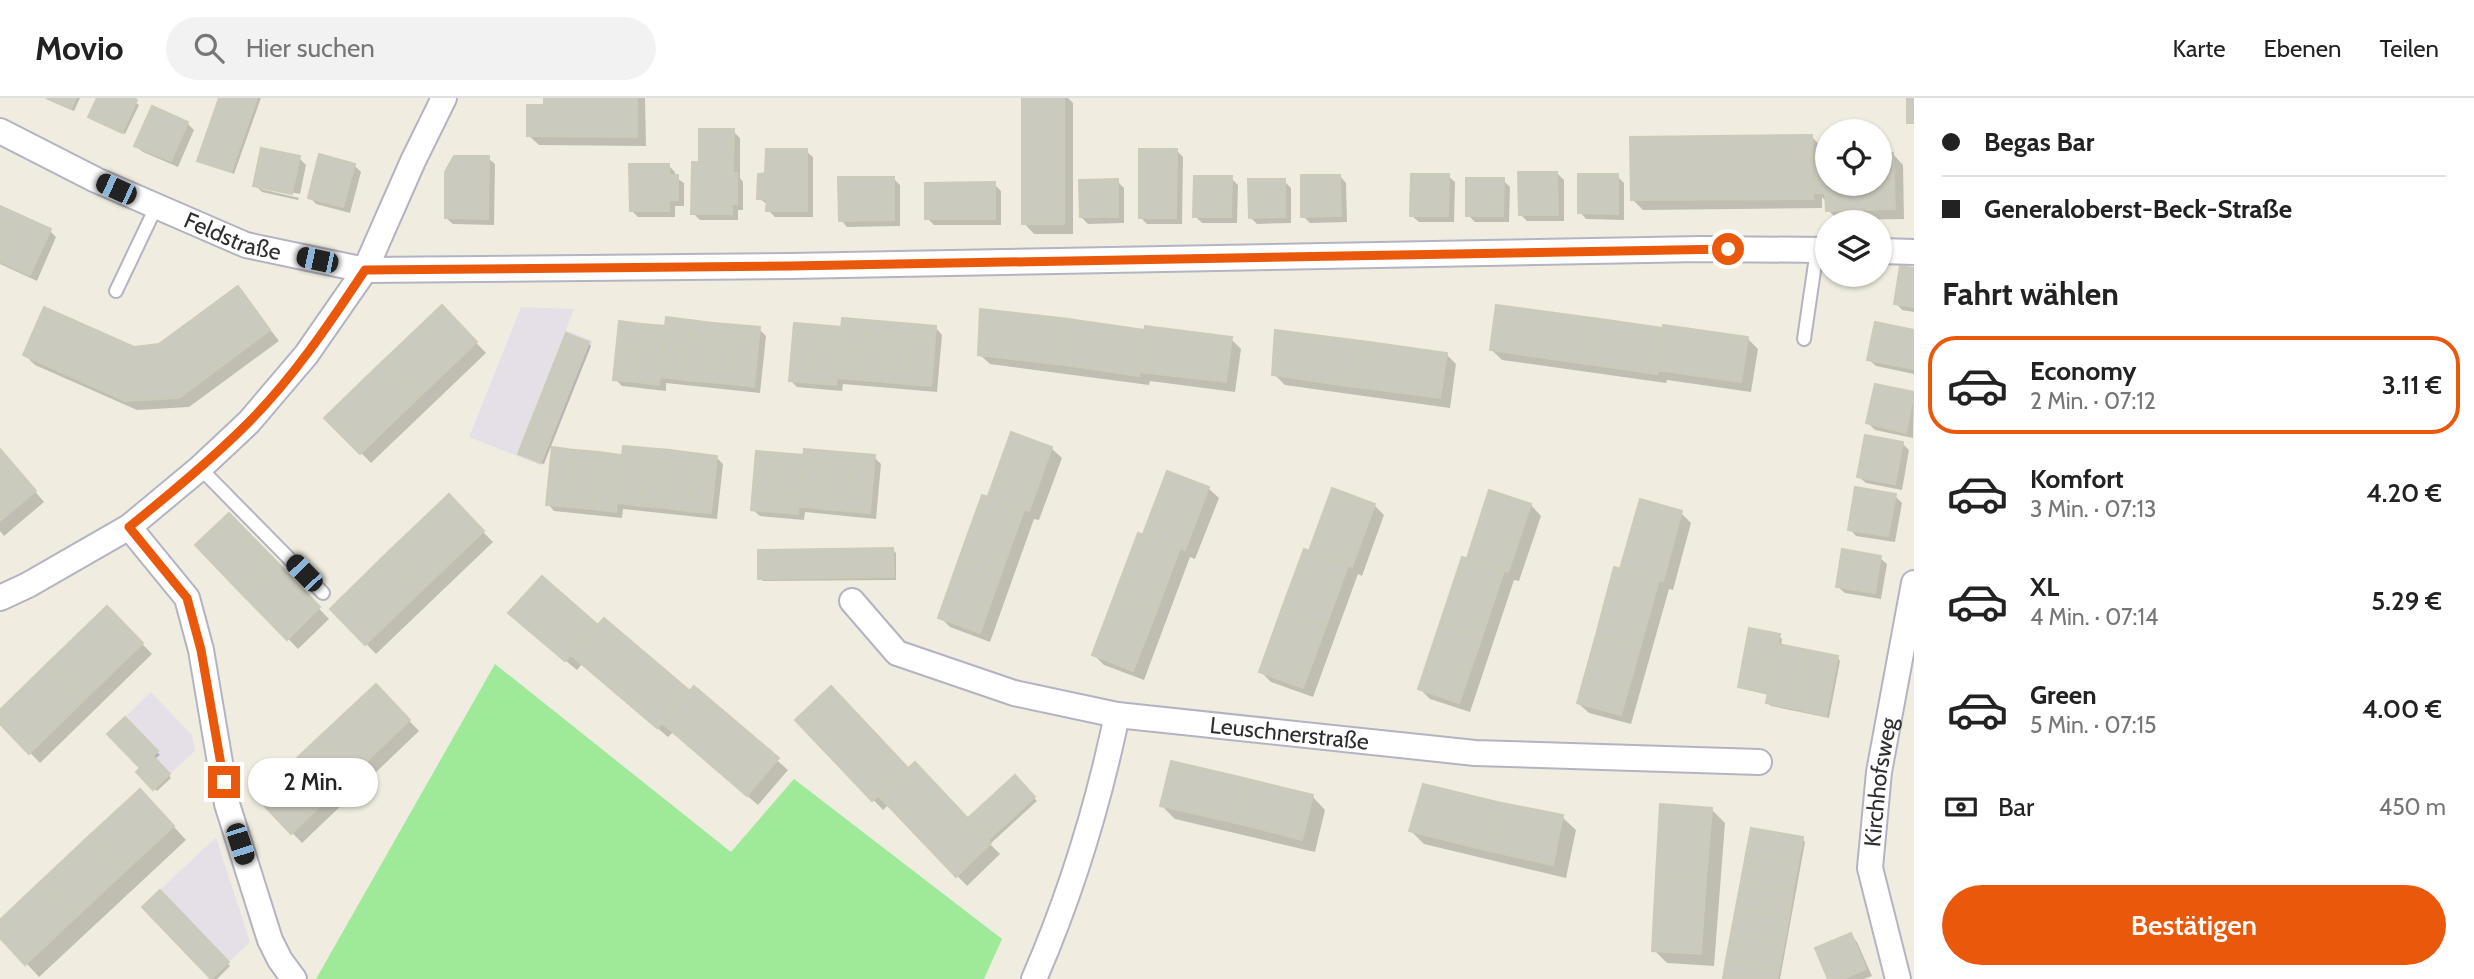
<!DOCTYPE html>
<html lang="de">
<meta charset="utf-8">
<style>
body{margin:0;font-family:Cabin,sans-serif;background:#f2f2f2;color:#222;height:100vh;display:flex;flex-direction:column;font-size:26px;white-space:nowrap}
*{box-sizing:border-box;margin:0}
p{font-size:23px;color:#767676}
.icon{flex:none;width:38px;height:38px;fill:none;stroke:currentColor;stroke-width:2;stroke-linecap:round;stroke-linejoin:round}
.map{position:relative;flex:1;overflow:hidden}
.drawer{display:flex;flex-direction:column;background:#fff;width:560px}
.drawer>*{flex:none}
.guide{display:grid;align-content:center;height:154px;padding:0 28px;background:#fff}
.controls{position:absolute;left:1815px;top:21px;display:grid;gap:14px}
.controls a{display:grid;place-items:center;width:77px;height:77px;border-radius:50%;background:#fff;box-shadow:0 2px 5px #0004;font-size:35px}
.end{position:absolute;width:32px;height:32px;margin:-16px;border:9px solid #ea580c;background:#fff;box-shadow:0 0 0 4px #fff}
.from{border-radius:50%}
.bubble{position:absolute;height:49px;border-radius:24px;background:#fff;box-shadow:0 2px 5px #0004;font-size:23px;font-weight:600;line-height:49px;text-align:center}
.car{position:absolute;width:21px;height:42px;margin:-21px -10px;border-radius:9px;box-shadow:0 0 5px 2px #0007;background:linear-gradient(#222 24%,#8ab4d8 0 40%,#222 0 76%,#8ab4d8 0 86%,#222 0)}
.guide b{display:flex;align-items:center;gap:24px;height:66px;font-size:26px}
.guide b+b{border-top:2px solid #e0e0e0}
.guide i{width:18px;height:18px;background:#222}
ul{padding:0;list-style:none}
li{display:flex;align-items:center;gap:21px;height:98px;margin:0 14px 10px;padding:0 14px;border:4px solid transparent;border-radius:28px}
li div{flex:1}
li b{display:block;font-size:26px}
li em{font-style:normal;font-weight:600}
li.selected{border-color:#ea580c}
li>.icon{width:63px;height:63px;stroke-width:1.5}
h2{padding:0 28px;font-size:32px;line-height:84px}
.pay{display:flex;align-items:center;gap:18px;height:77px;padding:0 28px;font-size:26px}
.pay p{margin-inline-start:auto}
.action{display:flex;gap:14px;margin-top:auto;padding:14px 28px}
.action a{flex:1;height:80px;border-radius:42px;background:#ea580c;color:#fff;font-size:28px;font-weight:600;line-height:80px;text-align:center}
header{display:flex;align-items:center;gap:42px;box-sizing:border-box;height:98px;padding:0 35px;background:#fff;border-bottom:2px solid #e0e0e0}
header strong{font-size:33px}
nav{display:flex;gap:38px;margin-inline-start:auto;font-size:24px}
.search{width:490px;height:63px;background:#f2f2f2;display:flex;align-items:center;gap:18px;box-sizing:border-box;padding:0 24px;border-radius:38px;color:#767676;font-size:26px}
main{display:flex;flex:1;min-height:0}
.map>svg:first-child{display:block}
.industrial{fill:#e5e0e8}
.green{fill:#9eea99}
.shadow{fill:#0003}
.building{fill:#cbcabe;stroke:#cccab8;stroke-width:2}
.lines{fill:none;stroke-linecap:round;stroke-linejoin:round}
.lane-casing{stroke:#b4b3c2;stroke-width:16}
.street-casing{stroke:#b4b3c2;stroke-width:28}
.lane{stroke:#fff;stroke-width:12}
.street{stroke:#fff;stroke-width:24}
.route{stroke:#ea580c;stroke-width:9}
.labels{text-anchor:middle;stroke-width:5;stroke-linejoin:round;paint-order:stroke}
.street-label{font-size:23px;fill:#2e2e2e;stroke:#fff}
</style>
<header>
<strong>Movio</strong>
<div class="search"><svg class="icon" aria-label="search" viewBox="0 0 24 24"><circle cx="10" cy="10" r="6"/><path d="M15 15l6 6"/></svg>Hier suchen</div>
<nav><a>Karte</a><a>Ebenen</a><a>Teilen</a></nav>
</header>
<main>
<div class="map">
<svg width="1914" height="881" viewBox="0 0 1914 881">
<rect width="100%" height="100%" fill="#f0ede0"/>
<path class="industrial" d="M521,209L574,211L566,232L593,243L542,368L469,339Z
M151,594L192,637L195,653L170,676L153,658L158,653L125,619Z
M216,739L250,844L229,864L160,792Z"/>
<path class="green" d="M495,566L731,754L794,681L1002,841L984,881H316Z"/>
<path class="shadow" d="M46,0H80L74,13Z
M99,0H129L139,7L125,36L93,21Z
M220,0H261L234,76L199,62Z
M546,0H645L646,48L539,47L528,37L546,9Z
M1024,0H1068L1073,5V136H1034L1024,125Z
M187,25L194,32L178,69L143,54L136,48Z
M733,33L740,40V80L743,84V112H738V122H700L693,115L701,66Z
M1812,39L1822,49V58H1827V86H1880V57L1893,56L1903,67L1904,121L1838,122L1828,112L1827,105L1822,99V110L1643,112L1632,101Z
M1176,52L1183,59L1182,126H1147L1140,119Z
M806,53L813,59V119H775L768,112V107L759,100L767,77Z
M299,60L306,67L300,96L261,88V91L299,100L298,102L262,94L255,87Z
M488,60L495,66L494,127L453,126L446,120Z
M354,67L361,74L350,115L316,106L310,99Z
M668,67L675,74V79L684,85V108H675V119H638L631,112Z
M1557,75L1564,82V123H1527L1521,117Z
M1340,78L1346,85L1347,124L1310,125L1303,118Z
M1448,78L1455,84L1454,124H1419L1412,118Z
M1617,78L1624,85V122L1586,121L1580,114Z
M893,80L900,87V128L847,129L841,122Z
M1231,80L1238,87L1237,125H1202L1195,118Z
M1503,82L1510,89L1509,124H1475L1468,117Z
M1117,83L1124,90V125L1088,126L1081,119Z
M1284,83L1291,90V125L1257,126L1250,119Z
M994,86L1001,93V127H934L927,120Z
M0,110L50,133L56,139L37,183L0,166Z
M1914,172V214L1902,212L1896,205Z
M238,190L279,243L189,309L137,312L35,267L25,257L160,247Z
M442,209L486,255L371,365L327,320Z
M796,227L843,231L936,230L942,237L937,294L843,286L842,293L797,289L790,282Z
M667,230L759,231L766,238L760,295L666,285V293L622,288L615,281Z
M1665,232L1747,240L1758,251L1751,294L1667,282L1666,285L1502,262L1492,252Z
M1914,233V276L1876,268L1869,262Z
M1231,241L1241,251L1235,294L1150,283L1149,287L990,266L979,256Z
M588,245L591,248L544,366L523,358L520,355Z
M1446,256L1456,266L1450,310L1285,287L1274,276Z
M1876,288L1914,296L1913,340L1875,332L1868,325Z
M1012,336L1051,350L1062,360L1039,422L1034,421L990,544L950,529L940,519L989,401Z
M1902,345L1909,352L1902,392L1866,385L1859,379Z
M553,351L623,358L716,359L723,366L717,421L623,411L622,420L554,413L548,406Z
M0,352L44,404L4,438L0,433Z
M758,355L805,359H874L881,366L876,421L805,414L804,422L760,418L753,412Z
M1168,375L1208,390L1219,400L1195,461L1190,459L1144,582L1104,567L1094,557Z
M1490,394L1531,407L1541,418L1519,483L1514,482L1470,614L1430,601L1420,591Z
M1895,398L1902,405L1895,444L1856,438L1850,431Z
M449,399L493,444L376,556L332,511Z
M1374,407L1384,417L1362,478L1358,476L1313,599L1271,584L1261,574L1310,455Z
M1681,415L1691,425L1673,492L1669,491L1631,626L1589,615L1578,605L1622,473Z
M229,417L329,521L298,551L198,447Z
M893,452L896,455V482L763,483L760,480Z
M1880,460L1887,466L1881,501L1845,495L1838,489Z
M107,510L152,556L40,665L0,624V614Z
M520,525L598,529L690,595L694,590L788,672L758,707L673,634L668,639L582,566L577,572Z
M1779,538L1782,541L1781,549L1838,560L1840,563L1829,620L1771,608L1768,605L1769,597L1743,591L1740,588Z
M376,588L419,633L302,745L258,699Z
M841,600L908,672L968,722L1015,679L1037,703L990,746L1000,756L967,788L889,706L883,712L797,622Z
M125,621L160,657L154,662L171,680L157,693L139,674L142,670Z
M1312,698L1325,712L1315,754L1175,721L1162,708Z
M153,706L186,742L39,879L0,837V824Z
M1712,712L1725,725L1714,868L1667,865L1654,852Z
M1562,719L1576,732L1566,780L1424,746L1411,733Z
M1802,741L1805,744L1780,881H1725Z
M160,794L230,868L217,881H213L144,809Z
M1851,837L1857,844L1872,878L1864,881H1830Z"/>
<path class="building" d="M46,0H76L71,11Z
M97,0H133L137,2L122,35L88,19Z
M219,0H257L231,74L197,63Z
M544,0H637V39L527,38V7H544Z
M1022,0H1064V126H1022Z
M1907,0H1914V25H1907Z
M152,8L188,24L171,63L134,48Z
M699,31H734L733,75H737V106H732V116H691L692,64H699Z
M1812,37L1813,101L1631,102L1630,39Z
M261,50L300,58L292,96L253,88Z
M766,51H807V113H766L767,101H757L758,76L765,75Z
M1139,51H1177L1176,120H1139Z
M1880,55H1893L1895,111L1826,113L1825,95H1815V56H1827V86H1880Z
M319,56L355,66L343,109L308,100Z
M454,58H489L488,121L445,120V74Z
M629,66H669V77H678V102H669V113H630Z
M1518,74H1557L1558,117H1519Z
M1411,76H1449L1448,118H1410Z
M1578,76H1618V116L1578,115Z
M1301,77H1340L1341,118L1301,119Z
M1194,78H1232L1231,119H1193Z
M838,79H894V122L839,123Z
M1466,80H1504L1503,118H1466Z
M1118,81V119H1080L1079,82Z
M1248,81H1285V119L1249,120Z
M995,84V121H925V85Z
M0,108L51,131L30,177L0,164Z
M1900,168L1914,170V209L1894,206Z
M238,188L270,232L179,300L125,303L23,257L44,209L134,249L159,246Z
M442,207L477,244L418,300L383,263Z
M1496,207L1593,220L1587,266L1490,252Z
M980,211L1068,221L1064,267L978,257Z
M666,219L690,222L684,282L660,279Z
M842,220L866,222L861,282L837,280Z
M1593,220L1663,230L1657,276L1587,266Z
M1068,221L1145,232L1139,278L1064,267Z
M690,222L713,225L707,284L684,282Z
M866,222L889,224L884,284L861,282Z
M619,223L642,226L636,284L613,282Z
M889,224L913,226L908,286L884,284Z
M1875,224L1914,232V271L1867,262Z
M713,225L737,227L731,286L707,284Z
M794,225L818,227L812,285L789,283Z
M642,226L666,228L659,287L636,284Z
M913,226L936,228L931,288L908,286Z
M737,227L760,229L754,289L731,286Z
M818,227L841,229L836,287L812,285Z
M1663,227L1748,239L1741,284L1657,272Z
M1145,228L1232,239L1226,284L1140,274Z
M1275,232L1362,243L1355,289L1272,277Z
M566,235L589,244L541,365L518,356Z
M1362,243L1447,255L1440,300L1355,289Z
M383,263L418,300L360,356L324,320Z
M1875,286L1914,294L1906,335L1866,325Z
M1011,334L1052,349L1029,413L988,398Z
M1865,337L1903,344L1895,386L1857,379Z
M623,348L646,350L640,408L617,405Z
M552,349L575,352L569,409L546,407Z
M646,350L670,352L664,410L640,408Z
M0,351L36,393L0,423Z
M804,351L827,353L822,411L798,408Z
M575,352L598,354L592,411L569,409Z
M670,352L693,355L687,413L664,410Z
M756,353L779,355L774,414L751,412Z
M827,353L851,355L846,413L822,411Z
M598,354L622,357L616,414L592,411Z
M693,355L717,358L711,415L687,413Z
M779,355L803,357L798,416L774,414Z
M851,355L875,357L870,415L846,413Z
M1167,373L1209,389L1185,452L1143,436Z
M1855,389L1896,396L1888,438L1848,432Z
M1332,390L1375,406L1352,469L1309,453Z
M1489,392L1531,406L1508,474L1467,460Z
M449,396L484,433L424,490L389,453Z
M982,397L1024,412L1002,473L960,458Z
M1640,401L1682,413L1663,483L1620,471Z
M229,415L275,462L241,495L195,447Z
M1138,435L1180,450L1157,512L1115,496Z
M893,450L894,479L758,481V452Z
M1304,451L1348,467L1326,528L1281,513Z
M1842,451L1881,458L1875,495L1836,489Z
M389,453L424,490L365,547L330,511Z
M960,458L1002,473L980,535L938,520Z
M1462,459L1504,473L1482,539L1440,525Z
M275,462L320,509L287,542L241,495Z
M1614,469L1659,482L1640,550L1596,537Z
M542,478L598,527L565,563L508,515Z
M1115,496L1157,512L1133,573L1092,557Z
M107,508L143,545L86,600L50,563Z
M1281,513L1326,528L1303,590L1259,574Z
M604,520L690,593L657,630L571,557Z
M1440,525L1482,539L1459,605L1418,591Z
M1749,530L1780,536L1768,595L1738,589Z
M1596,537L1640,550L1621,617L1577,605Z
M1778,546L1808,552L1795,611L1766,605Z
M1808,552L1838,558L1826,618L1795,611Z
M50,563L86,600L29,656L0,626V612Z
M376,586L410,622L350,679L316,642Z
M694,588L779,660L747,698L662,625Z
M831,588L908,670L872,703L795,622Z
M125,619L158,653L153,658L170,676L153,692L136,674L140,670L107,636Z
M316,642L350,679L291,736L256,699Z
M1171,663L1248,681L1236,725L1160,708Z
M915,664L991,745L956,779L878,697Z
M1015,677L1035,699L988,742L968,720Z
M1248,681L1313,697L1302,742L1236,725Z
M1423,686L1497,704L1485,752L1409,733Z
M140,691L174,728L124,774L90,737Z
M1497,704L1563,717L1553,767L1485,752Z
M1660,706L1712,710L1706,780L1656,777Z
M1751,730L1803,739L1798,766L1746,756Z
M90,737L124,774L75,820L40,784Z
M1746,756L1798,766L1793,792L1741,783Z
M1656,777L1706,780L1701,856L1652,853Z
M1741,783L1793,792L1789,819L1736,809Z
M40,784L75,820L25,867L0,840V822Z
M160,792L229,864L211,881L142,809Z
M1736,809L1789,819L1784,845L1731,836Z
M1851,835L1866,871L1842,881H1828L1815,850Z
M1731,836L1784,845L1779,872L1726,862Z
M1726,862L1779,872L1777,881H1723Z"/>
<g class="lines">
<defs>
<path id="lane" d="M116,193L156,109
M1804,241L1817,152
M200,370L323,495"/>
<g id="street">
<path id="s1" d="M0,33L96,82L246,147L365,172L790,168L1701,151L1827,152"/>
<path d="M1880,153L1914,154"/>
<path d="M129,429L187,500L201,552L227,706L270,842L280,862L294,881"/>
<path d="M0,500L28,487L129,429L200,370L249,324L306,257L365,172L413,63L444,0"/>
<path id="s2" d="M852,503L897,555L1014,595L1117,617L1475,655L1759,664"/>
<path d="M1034,881C1071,796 1098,708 1117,617"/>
<path id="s3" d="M1898,881L1870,770L1879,674L1914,485"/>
</g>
</defs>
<use href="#lane" class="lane-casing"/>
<use href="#street" class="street-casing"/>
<use href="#lane" class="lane"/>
<use href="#street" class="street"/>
</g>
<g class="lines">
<path class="route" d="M224,684L201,552L187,500L129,429C170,396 210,363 247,326C293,280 330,225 365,172L790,168L1728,151"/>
</g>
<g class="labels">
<g class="street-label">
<text dy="8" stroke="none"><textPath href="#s1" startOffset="256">Feldstraße</textPath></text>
<text dy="8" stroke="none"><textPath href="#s2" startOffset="471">Leuschnerstraße</textPath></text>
<text dy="8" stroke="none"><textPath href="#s3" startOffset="201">Kirchhofsweg</textPath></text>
</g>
</g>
</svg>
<div class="controls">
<a><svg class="icon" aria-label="locate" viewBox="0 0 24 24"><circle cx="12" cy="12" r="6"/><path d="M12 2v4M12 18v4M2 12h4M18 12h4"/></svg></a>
<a><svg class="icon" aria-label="layers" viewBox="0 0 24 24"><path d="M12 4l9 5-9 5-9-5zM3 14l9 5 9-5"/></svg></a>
</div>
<i class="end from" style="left:1728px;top:151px"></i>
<i class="end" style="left:224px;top:684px"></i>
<div class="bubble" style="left:248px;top:660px;width:130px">2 Min.</div>
<i class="car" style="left:116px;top:91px;rotate:295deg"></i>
<i class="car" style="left:317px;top:162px;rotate:282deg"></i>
<i class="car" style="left:304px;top:475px;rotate:316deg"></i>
<i class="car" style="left:240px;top:746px;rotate:162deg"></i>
</div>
<section class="drawer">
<div class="guide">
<b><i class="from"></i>Begas Bar</b>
<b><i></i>Generaloberst-Beck-Straße</b>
</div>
<h2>Fahrt wählen</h2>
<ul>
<li class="selected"><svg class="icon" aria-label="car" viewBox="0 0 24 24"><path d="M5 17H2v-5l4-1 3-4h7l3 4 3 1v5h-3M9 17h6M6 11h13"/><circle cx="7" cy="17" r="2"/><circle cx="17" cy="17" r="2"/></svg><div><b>Economy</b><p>2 Min. · 07:12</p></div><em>3.11 €</em></li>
<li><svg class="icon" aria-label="car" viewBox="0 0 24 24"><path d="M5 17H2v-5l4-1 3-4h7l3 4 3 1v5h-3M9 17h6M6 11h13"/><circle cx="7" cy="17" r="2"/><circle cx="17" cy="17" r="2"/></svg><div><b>Komfort</b><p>3 Min. · 07:13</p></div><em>4.20 €</em></li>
<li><svg class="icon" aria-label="car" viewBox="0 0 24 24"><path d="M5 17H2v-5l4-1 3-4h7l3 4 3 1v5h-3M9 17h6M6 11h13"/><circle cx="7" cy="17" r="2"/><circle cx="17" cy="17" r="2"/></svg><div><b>XL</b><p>4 Min. · 07:14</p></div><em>5.29 €</em></li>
<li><svg class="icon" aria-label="car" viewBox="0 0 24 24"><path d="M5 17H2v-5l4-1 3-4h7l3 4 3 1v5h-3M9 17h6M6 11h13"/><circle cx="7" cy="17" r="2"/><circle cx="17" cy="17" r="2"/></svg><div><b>Green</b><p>5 Min. · 07:15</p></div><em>4.00 €</em></li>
</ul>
<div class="pay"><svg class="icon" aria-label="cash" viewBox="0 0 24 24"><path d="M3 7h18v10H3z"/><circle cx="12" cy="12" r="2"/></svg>Bar<p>450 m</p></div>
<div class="action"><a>Bestätigen</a></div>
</section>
</main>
